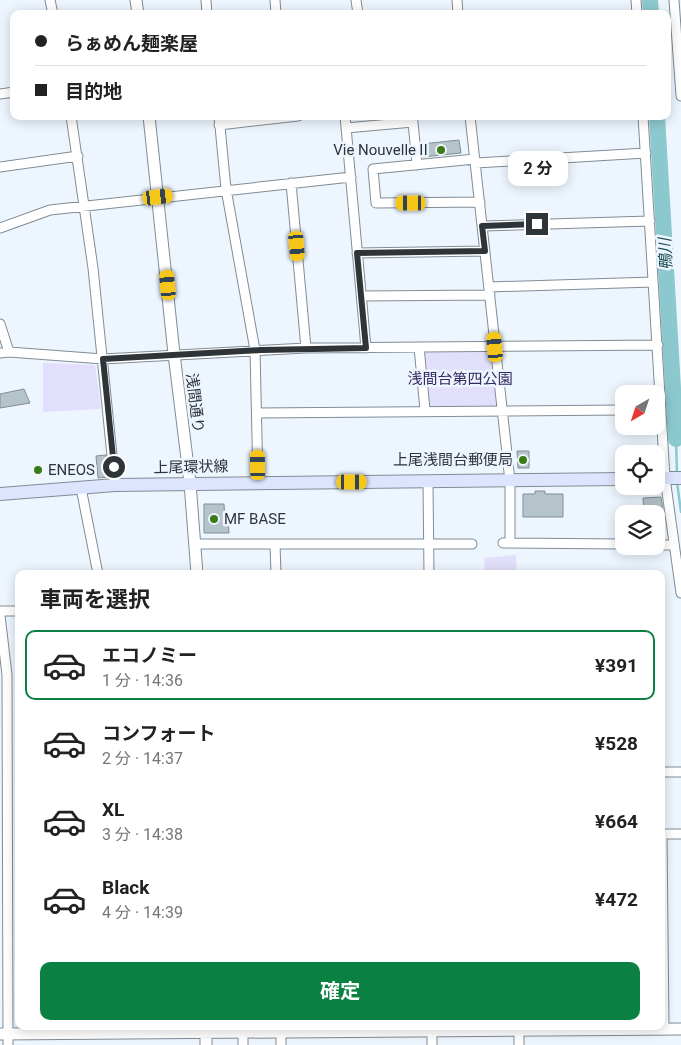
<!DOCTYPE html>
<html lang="ja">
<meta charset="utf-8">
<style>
body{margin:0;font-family:Roboto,"Noto Sans JP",sans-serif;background:#f6f6f6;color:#222;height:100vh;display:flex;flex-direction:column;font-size:19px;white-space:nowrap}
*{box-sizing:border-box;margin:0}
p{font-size:16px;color:#767676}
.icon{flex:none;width:28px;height:28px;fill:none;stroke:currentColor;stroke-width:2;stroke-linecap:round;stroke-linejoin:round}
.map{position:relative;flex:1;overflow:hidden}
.sheet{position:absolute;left:15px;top:570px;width:650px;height:460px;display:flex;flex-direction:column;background:#fff;border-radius:10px;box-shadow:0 2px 12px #0003}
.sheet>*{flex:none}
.top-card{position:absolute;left:10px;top:10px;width:661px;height:110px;border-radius:10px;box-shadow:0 2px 12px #0003;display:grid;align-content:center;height:110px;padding:0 25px;background:#fff}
.needle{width:32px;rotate:219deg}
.buttons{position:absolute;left:615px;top:385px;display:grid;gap:10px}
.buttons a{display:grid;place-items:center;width:50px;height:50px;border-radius:10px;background:#fff;box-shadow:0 2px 12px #0003;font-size:25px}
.end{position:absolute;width:22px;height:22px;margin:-11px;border:6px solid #2f3438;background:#fff;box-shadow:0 0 0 2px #fff}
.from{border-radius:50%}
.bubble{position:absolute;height:35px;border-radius:10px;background:#fff;box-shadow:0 2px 12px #0003;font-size:16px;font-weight:700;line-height:35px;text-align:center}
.car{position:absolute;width:15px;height:30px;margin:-15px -8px;border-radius:6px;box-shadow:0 0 4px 1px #0007;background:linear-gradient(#f5c518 24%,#345 0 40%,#f5c518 0 76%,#345 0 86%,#f5c518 0)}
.top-card b{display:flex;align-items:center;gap:18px;height:48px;font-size:19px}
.top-card b+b{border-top:1px solid #e0e0e0}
.top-card i{width:12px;height:12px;background:#222}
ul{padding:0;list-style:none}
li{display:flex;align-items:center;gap:15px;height:70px;margin:0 10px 8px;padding:0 15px;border:2px solid transparent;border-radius:10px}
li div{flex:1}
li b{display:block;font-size:19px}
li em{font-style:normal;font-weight:700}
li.on{border-color:#0b8043}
li>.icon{width:45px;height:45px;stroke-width:1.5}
h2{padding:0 25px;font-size:22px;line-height:60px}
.button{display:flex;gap:10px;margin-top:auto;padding:10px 25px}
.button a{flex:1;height:58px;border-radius:10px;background:#0b8043;color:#fff;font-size:20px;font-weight:700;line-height:58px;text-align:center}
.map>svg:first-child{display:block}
.green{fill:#e2dffc}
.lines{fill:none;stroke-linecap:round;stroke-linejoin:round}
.stream{stroke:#8cc9ce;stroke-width:2.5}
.river{stroke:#8cc9ce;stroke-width:16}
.building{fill:#b5c4ca;stroke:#818f95}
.minor-casing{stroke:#818c95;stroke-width:11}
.tertiary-casing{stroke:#818c95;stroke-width:13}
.secondary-casing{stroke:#818c95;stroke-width:14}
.minor{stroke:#fff;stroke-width:9}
.tertiary{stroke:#fff;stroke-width:11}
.secondary{stroke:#dce5fd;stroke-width:12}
.route{stroke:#2f3438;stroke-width:6}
.poi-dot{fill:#3c7a16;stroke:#edf6ff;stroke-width:2}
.labels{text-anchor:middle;stroke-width:5;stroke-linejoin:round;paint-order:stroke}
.poi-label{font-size:15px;fill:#2f3438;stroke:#edf6ff;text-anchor:end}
.park-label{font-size:15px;fill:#35295f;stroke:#edf6ff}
.street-label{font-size:15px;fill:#2f3438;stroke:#edf6ff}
.water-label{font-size:16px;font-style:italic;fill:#164c51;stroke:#edf6ff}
</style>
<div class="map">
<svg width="681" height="1045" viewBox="0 0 681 1045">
<rect width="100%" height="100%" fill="#edf6ff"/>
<path class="green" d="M493,350L498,407L428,408L422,352Z
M43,363L95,365L101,409L43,412Z
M516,555L517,574H485L484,558Z"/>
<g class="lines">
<path class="stream" d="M676,439L677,474
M677,482L681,512"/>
<path class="river" d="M650,0L651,14
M657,116L676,439"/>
</g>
<path class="building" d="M459,140L461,153L423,157L421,144Z
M24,389L30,403L0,408V394Z
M517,451H529V468H518Z
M106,455L108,477L98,478L96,456Z
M535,491H545V494H563V517H523V494H535Z
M661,497L663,511L644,512L643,498Z
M204,504H224L225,520H228L229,533H204Z"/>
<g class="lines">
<defs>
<path id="minor" d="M50,0L53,14
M206,0L207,14
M275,0L276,14
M356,0L358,14
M457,0L458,14
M636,0L637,14
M674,0L681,96
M0,94L14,92
M71,116L93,268L115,485
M219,116L226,189L255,350L258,482
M345,116L366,348
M470,116L510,481V543
M643,116L665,478L681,593
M219,125L298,116
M346,128L413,122L417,165
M475,159L373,169L376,203L480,202
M476,163L646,153
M0,167L78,156
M291,183L306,348
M483,226L650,221
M0,228L50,210L351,177
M357,253L485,251
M489,287L653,282
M362,296L490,295
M0,324L9,352
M419,347L425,410
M0,353L9,352L103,359L306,348L658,345
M257,413L624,410
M428,483L429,574
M81,488L98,574
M503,543L624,544
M196,544H472
M275,544L276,574
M656,545H674
M0,611H19
M0,615L7,675L8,1045
M661,772H681
M661,834H681
M662,834L664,1029
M519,1026V1045
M281,1033V1045
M243,1045V1032
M432,1045V1031"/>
<path id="tertiary" d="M136,0L138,14
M149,116L174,354L190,483L197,574
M206,1026V1045
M0,1034L681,1029"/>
<path id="secondary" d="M656,478H681
M0,494L115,485L624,479"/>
</defs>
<use href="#minor" class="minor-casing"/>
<use href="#tertiary" class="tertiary-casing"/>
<use href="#secondary" class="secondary-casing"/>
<use href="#minor" class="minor"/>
<use href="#tertiary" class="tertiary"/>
<use href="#secondary" class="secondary"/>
</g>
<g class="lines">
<path class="route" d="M114,467L103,359L261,350L366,348L357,253L485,251L482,226L537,224"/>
</g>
<g class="poi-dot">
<circle cx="441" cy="150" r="5"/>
<circle cx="523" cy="460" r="5"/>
<circle cx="38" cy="470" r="5"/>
<circle cx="214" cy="519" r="5"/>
</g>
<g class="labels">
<g class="poi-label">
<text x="431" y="155">Vie NouvelleⅡ</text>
<text x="513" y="465">上尾浅間台郵便局</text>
<text x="48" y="475" text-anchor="start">ENEOS</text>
<text x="224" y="524" text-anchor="start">MF BASE</text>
</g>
<g class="park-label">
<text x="460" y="384">浅間台第四公園</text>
</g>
<g class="street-label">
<text transform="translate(195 403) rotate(83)" y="5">浅間通り</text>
<text transform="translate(191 467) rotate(-1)" y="5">上尾環状線</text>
</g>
<g class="water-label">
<text transform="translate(665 254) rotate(-93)" y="6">鴨川</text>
</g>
</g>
</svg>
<div class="buttons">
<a><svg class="needle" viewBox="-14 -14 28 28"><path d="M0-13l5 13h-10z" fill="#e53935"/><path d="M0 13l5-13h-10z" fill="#767676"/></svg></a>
<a><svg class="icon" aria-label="locate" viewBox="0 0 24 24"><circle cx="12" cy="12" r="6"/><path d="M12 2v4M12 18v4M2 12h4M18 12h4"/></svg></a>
<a><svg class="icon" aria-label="layers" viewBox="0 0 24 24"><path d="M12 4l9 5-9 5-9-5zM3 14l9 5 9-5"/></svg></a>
</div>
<i class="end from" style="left:114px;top:467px"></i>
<i class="end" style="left:537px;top:224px"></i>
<div class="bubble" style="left:508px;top:151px;width:60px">2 分</div>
<i class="car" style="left:158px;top:197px;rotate:83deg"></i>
<i class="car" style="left:411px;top:203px;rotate:270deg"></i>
<i class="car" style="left:297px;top:246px;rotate:175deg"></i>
<i class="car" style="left:168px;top:285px;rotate:355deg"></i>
<i class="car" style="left:495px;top:347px;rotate:355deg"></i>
<i class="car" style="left:258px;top:465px;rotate:359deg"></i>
<i class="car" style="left:352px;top:482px;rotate:90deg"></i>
<div class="top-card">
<b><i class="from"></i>らぁめん麺楽屋</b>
<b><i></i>目的地</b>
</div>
<section class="sheet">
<h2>車両を選択</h2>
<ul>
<li class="on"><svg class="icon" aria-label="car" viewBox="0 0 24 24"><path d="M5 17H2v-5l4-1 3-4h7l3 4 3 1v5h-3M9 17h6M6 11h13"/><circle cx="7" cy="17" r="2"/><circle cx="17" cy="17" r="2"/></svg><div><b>エコノミー</b><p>1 分 · 14:36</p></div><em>¥391</em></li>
<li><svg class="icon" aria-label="car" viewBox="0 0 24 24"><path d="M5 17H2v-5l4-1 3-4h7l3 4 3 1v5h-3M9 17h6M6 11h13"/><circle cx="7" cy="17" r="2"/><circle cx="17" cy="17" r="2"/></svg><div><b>コンフォート</b><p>2 分 · 14:37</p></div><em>¥528</em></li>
<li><svg class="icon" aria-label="car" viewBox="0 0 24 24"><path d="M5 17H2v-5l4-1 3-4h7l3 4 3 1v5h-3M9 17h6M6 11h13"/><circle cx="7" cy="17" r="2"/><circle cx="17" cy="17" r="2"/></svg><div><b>XL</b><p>3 分 · 14:38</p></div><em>¥664</em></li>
<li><svg class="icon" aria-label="car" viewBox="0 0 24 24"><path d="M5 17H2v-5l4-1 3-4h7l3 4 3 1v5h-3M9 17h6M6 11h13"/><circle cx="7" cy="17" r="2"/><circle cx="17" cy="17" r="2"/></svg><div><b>Black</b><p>4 分 · 14:39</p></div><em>¥472</em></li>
</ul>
<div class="button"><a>確定</a></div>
</section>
</div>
